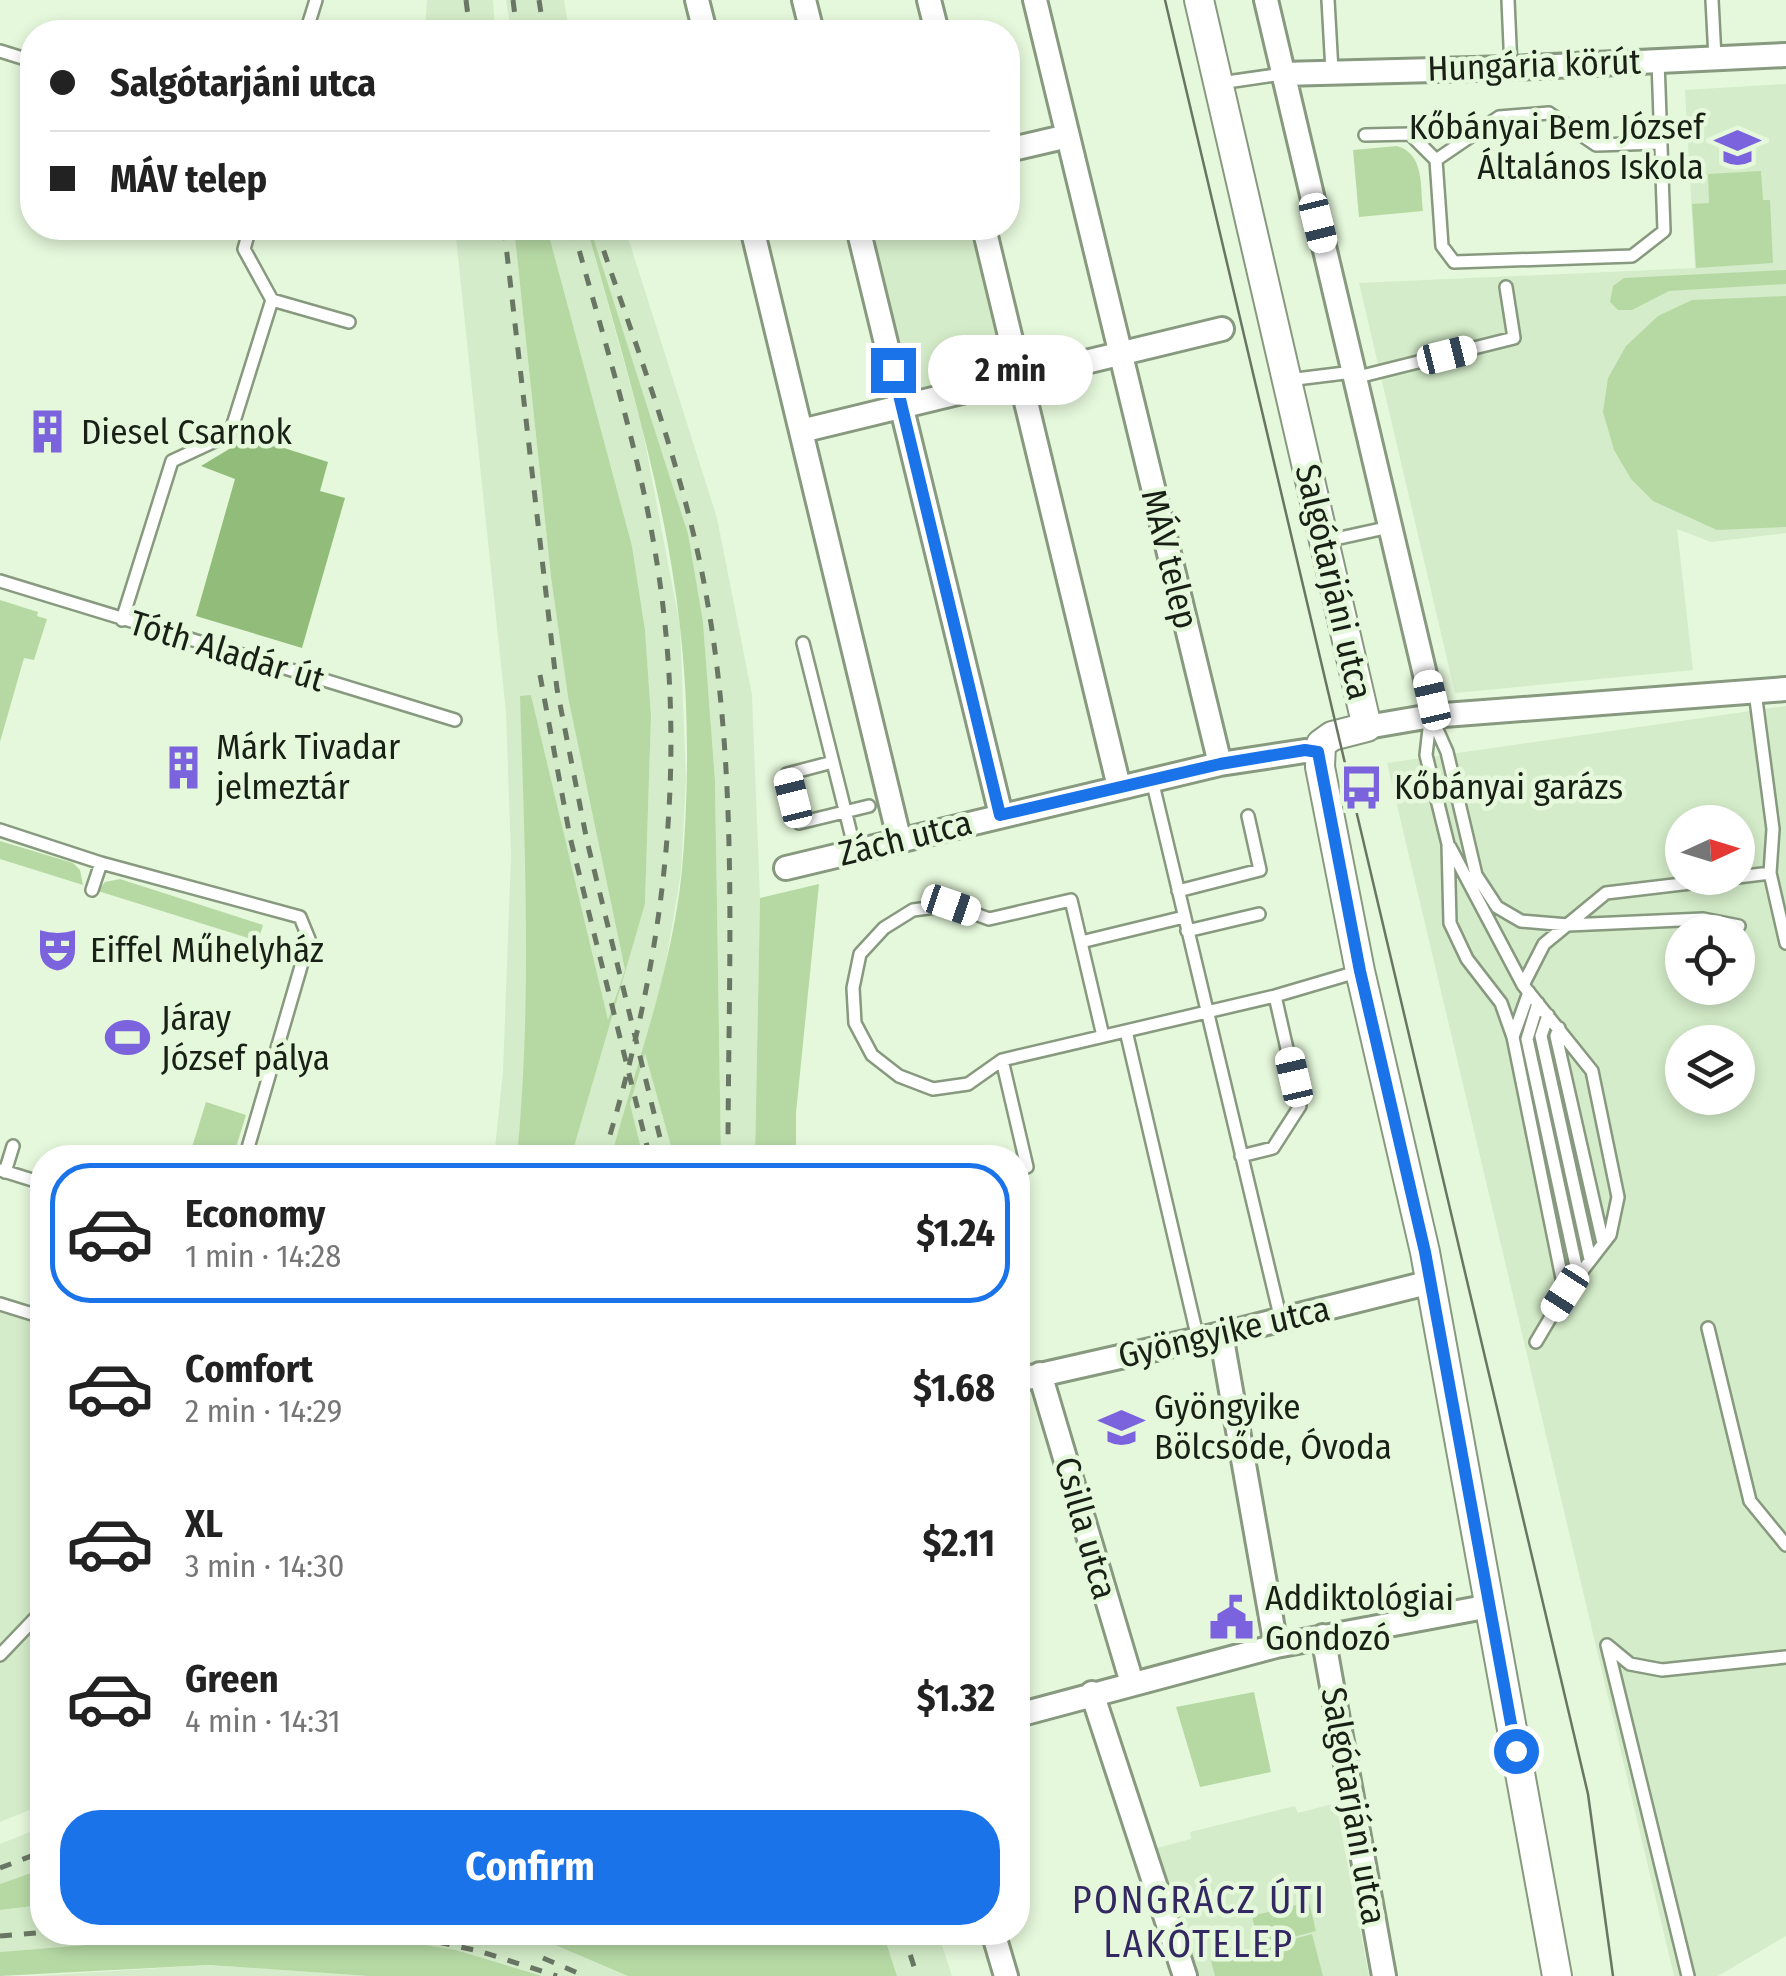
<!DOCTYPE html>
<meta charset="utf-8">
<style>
body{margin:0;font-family:"Fira Sans Condensed",sans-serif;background:#f2f2f2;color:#222;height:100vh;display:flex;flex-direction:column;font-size:38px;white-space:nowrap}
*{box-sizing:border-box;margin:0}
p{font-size:32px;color:#767676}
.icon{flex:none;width:55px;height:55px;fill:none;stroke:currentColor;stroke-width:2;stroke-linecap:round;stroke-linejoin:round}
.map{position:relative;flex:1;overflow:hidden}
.drawer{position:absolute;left:30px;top:1145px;width:1000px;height:800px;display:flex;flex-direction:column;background:#fff;border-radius:40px;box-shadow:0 5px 15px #0003}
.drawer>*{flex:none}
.guide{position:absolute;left:20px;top:20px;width:1000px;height:220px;border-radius:40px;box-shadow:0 5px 15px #0003;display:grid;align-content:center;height:220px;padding:0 30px;background:#fff}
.needle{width:65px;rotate:86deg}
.controls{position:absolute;left:1665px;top:805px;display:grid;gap:20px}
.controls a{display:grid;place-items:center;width:90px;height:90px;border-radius:50%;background:#fff;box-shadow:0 5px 15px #0003;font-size:50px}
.end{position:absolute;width:45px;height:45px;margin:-22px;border:12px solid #1a73e8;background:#fff;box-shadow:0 0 0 5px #fff}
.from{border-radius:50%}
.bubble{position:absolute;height:70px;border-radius:35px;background:#fff;box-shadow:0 5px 15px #0003;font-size:32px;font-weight:700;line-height:70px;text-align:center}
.car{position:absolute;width:30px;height:60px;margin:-30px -15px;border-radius:12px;box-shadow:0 0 8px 2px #0007;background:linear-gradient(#fff 24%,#345 0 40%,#fff 0 76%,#345 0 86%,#fff 0)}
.guide b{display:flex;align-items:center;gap:35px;height:95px;font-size:38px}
.guide b+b{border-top:2px solid #e0e0e0}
.guide i{width:25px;height:25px;background:#222}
ul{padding:18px 0 0;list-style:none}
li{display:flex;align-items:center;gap:30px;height:140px;margin:0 20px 15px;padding:0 10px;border:5px solid transparent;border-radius:40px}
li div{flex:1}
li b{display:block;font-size:38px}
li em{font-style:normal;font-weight:700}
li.active{border-color:#1a73e8}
li>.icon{width:90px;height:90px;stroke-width:1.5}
.primary-button{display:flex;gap:20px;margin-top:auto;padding:20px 30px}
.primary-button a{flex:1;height:115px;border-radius:40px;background:#1a73e8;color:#fff;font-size:40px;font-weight:700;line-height:115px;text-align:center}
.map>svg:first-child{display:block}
.built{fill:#d4ecc9;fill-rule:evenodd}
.green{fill:#b6d9a4}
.forest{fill:#91bc7a}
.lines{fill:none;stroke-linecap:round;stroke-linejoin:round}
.service-casing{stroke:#87997e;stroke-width:16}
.minor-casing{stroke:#87997e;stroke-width:28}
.tertiary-casing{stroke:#87997e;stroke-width:32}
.service{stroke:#fff;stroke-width:11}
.minor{stroke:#fff;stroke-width:22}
.tertiary{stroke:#fff;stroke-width:28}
.tram{stroke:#6a7664;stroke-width:2.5}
.rail{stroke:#6a7664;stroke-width:5;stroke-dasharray:12 12;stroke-linecap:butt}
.route{stroke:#1a73e8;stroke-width:12}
.labels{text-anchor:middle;stroke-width:9;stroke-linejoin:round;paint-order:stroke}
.street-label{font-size:35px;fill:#192016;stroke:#e5f8db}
.poi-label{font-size:35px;fill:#192016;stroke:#e5f8db;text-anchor:start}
.neighbourhood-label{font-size:38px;letter-spacing:2.5px;fill:#342863;stroke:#e5f8db}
</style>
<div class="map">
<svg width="1786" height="1976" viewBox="0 0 1786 1976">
<rect width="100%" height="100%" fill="#e5f8db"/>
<path class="built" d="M427,0H493L495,32H425Z
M506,0H564L569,32H511Z
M1786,84V533L1711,542L1677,529L1693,670L1455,693L1359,283L1695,268L1685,90Z
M455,228H514L551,577L568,697L625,970L645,904L651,716L645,630L632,546L547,228H587L642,427L680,626L686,779L681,872L666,963L648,1037L611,1157H571L621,985L608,1022L531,695L525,1071L517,1157H494L503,1072L511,856L506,712Z
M590,228H625L717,518L752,695L760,898L755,1157H721L715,780L703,622Z
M864,228H978L1013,374L905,400Z
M1786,706V1936L1718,1976H1674L1387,763ZM1682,822H1738V878H1682ZM1682,932H1738V988H1682ZM1682,1042H1738V1098H1682Z
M645,1051L674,1157H643L629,1104Z
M0,1307L42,1319V1805L0,1822Z
M1336,1803L1369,1976H1196L1153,1849L1191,1839L1190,1832L1243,1819L1295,1806L1298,1813Z
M42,1827V1869L0,1884V1844Z
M42,1905V1932L517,1933L555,1945L628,1976H542L456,1950L376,1937L208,1935L0,1952V1910Z
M883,1933H938L952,1976H897Z
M209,1965L368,1976H34Z"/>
<path class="green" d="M1397,146C1425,154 1420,187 1423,211L1359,217L1353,150Z
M1761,171L1763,200H1770L1773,263L1696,268L1692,204L1709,203L1708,174Z
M514,228H547L632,546L645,630L651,716L645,904L571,1157H517C532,1004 525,850 520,696L531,695L608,1020L625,970L568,697L551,577Z
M587,228H590L688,534L703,622L715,780L721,1157H674L645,1053L630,1104L643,1157H611C637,1062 672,969 682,870C689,790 689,706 680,627C665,491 623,358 587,228Z
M1786,270V284L1669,291L1632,310H1618L1610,302L1613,286L1624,278Z
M1786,296V527L1717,530L1653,501L1631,479L1614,450L1603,412L1608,378L1626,346L1658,316L1692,300Z
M0,600L38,612L37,616L47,619L34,660L24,658L0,742Z
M0,841L73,863L80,870L83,885L0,859Z
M120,879L263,925L258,941L98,891L105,882Z
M819,884L796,1113V1157H755L760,898Z
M206,1102L246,1115L233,1157H189Z
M1254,1692L1271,1772L1200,1787L1176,1707Z
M42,1869V1905L0,1910V1884Z
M1309,1902L1316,1931L1259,1946L1252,1916Z
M517,1933H883L897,1976H628L555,1945Z
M1312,1934L1323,1976H1215L1211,1961Z
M208,1935L376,1937L456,1950L542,1976H368L209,1965L0,1976V1952Z"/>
<path class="forest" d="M249,437L328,462L320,491L345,498L302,648L196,616L235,479L201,466Z"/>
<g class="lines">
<defs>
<path id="service" d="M1328,0L1332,71
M1508,0L1511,68
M1712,0L1715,58
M306,32L316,0
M0,51L32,61
M1220,83L1282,74
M1365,135L1410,134L1436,160L1442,246L1454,262L1632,256L1664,231L1658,61
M1436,160L1499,117L1549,113L1596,145L1660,143
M250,228L244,249L272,300
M1354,378L1514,338L1506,287
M1288,380L1353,372
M1326,541L1390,527
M0,581L455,720
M122,620L172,461L230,434L272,300L349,322
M803,643L855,850
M1755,692L1773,829L1770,873
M1431,716L1447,752L1476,875L1497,907L1521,921L1568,925L1703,919L1739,926
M1430,720L1426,755L1448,844L1450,923L1467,959L1501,1003L1513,1037
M833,762L787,774L799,823L869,806
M1152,780L1281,1320
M0,830L101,863L300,917L309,939L245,1158
M1450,847L1523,985
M1738,877L1770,873L1786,943
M92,890L101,863
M1178,891L1260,870L1248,816
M1187,931L1259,914
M1081,942L1184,917
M1529,992L1513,1037L1565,1293
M1538,1003L1527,1039L1578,1275
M1548,1015L1541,1036L1590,1259
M1559,1028L1556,1036L1603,1243
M1126,1031L1198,1339
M1002,1060L968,1084L933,1089L899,1076L872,1055L855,1023L853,988L860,954L884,928L913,910L951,905L989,919L1071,900L1103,1036
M1241,1156L1273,1148L1300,1106L1275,996
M0,1170L42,1183
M1018,1170L1027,1167L1002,1060L1275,996L1360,971
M5,1172L13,1146
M0,1304L42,1317
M1708,1328L1750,1501L1786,1545
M1536,1342L1565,1293L1610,1235L1618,1197L1592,1071L1523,985L1544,944L1606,893L1733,878
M1607,1645L1688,1976
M1607,1645L1630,1664L1662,1670L1786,1657
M0,1655L42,1611"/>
<path id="minor" d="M697,0L705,32
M804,0L812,32
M929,0L937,32
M1035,0L1220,764
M1266,0L1431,700V716
M1282,74L1511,68L1786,55
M1008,150L1068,136
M752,228L899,838
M858,228L1001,815
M984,228L1119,787
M801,431L1222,329
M1367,727L1431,716L1786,689
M786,868L1220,764L1305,751L1318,753
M1221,1334L1276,1646
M1040,1374L1132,1683
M1018,1380L1239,1330L1431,1282
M1323,1636L1384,1976
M1092,1693L1185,1976
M1018,1715L1276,1646L1490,1606
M993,1932L1006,1976"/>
<path id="tertiary" d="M1199,0L1367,727L1332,736L1321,744L1320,767L1360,971L1425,1252L1557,1976"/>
</defs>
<use href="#service" class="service-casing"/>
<use href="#minor" class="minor-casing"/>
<use href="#tertiary" class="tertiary-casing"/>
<use href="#service" class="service"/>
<use href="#minor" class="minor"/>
<use href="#tertiary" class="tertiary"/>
<path class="tram" d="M1165,0C1309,597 1446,1196 1588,1794L1613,1976"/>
<path class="rail" d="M466,0L470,32
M513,0L517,32
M539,0L544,32
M504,228L557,689L587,841L665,1158
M573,228C602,334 637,442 655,551C690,757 665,959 603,1158
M596,228C635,344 681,462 704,583C740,772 728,966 728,1158
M540,675L570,837L650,1158
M0,1868L42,1852
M391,1932L479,1951L557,1976
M903,1932L917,1976
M0,1936L47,1932
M543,1958L585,1976"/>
</g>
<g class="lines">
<path class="route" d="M893,370L1000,815L1220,764L1305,750L1318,752L1360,971L1425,1252L1516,1751"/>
</g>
<defs>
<symbol id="school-bare" viewBox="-9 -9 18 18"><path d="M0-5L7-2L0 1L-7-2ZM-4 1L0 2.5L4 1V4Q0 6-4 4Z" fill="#7c63de" stroke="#e5f8db" stroke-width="2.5" paint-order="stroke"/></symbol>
<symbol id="building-bare" viewBox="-9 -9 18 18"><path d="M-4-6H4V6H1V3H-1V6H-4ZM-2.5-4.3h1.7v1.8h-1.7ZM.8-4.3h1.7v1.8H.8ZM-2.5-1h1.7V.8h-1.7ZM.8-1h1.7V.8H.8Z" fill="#7c63de" stroke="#e5f8db" stroke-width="2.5" paint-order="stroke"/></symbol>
<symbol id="bus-bare" viewBox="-9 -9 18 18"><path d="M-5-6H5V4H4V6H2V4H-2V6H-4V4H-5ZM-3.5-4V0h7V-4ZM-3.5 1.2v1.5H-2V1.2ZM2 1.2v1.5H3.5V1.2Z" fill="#7c63de" stroke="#e5f8db" stroke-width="2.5" paint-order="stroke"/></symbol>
<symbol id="theatre-bare" viewBox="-9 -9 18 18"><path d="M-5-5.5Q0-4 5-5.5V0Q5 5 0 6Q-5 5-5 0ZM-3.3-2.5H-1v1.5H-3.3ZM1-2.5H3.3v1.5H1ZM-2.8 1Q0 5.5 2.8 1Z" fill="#7c63de" stroke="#e5f8db" stroke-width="2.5" paint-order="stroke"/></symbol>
<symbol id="stadium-bare" viewBox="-9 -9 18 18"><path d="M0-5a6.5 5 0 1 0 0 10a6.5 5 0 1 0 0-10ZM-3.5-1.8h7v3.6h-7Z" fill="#7c63de" stroke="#e5f8db" stroke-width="2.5" paint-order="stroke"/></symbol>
<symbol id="civic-bare" viewBox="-9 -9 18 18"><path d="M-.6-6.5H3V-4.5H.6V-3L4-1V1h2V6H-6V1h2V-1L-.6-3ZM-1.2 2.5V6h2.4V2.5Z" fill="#7c63de" stroke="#e5f8db" stroke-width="2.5" paint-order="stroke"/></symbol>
</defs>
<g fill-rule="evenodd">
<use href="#school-bare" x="1706" y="116" width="63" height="63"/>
<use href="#building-bare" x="16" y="400" width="63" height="63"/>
<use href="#building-bare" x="152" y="736" width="63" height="63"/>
<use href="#bus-bare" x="1330" y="756" width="63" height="63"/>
<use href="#theatre-bare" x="26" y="918" width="63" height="63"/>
<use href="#stadium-bare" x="96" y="1006" width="63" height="63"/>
<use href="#school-bare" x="1090" y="1396" width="63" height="63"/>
<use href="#civic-bare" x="1200" y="1586" width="63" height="63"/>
</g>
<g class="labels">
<g class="street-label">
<text transform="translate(1534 65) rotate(-2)" y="12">Hungária körút</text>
<text transform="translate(1170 559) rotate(76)" y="12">MÁV telep</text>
<text transform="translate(1334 582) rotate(77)" y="12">Salgótarjáni utca</text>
<text transform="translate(227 651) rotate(17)" y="12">Tóth Aladár út</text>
<text transform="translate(905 838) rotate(-14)" y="12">Zách utca</text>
<text transform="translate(1224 1332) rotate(-13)" y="12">Gyöngyike utca</text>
<text transform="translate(1086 1528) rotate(74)" y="12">Csilla utca</text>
<text transform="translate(1354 1806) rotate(80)" y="12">Salgótarjáni utca</text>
</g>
<g class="poi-label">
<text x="1704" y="139" text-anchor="end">Kőbányai Bem József<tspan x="1704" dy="40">Általános Iskola</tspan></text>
<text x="81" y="444">Diesel Csarnok</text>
<text x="216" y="759">Márk Tivadar<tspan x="216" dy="40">jelmeztár</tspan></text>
<text x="1394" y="799">Kőbányai garázs</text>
<text x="90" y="962">Eiffel Műhelyház</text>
<text x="161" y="1030">Járay<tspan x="161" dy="40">József pálya</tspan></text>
<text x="1154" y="1419">Gyöngyike<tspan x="1154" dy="40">Bölcsőde, Óvoda</tspan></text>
<text x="1265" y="1610">Addiktológiai<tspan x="1265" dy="40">Gondozó</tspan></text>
</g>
<g class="neighbourhood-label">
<text x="1199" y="1913">PONGRÁCZ ÚTI<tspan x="1199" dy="44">LAKÓTELEP</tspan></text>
</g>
</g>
</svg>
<div class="controls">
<a><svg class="needle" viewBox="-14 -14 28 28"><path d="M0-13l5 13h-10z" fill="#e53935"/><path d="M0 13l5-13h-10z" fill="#767676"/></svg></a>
<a><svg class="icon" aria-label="locate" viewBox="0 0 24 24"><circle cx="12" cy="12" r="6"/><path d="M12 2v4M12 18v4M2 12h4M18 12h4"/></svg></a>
<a><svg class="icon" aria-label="layers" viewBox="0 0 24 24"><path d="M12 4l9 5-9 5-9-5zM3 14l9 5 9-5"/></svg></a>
</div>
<i class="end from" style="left:1516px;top:1751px"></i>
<i class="end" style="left:893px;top:370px"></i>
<div class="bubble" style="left:928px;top:335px;width:165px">2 min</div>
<i class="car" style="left:1318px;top:223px;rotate:166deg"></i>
<i class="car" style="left:1447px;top:355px;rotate:76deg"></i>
<i class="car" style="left:1432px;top:700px;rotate:347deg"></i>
<i class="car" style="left:793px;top:798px;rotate:346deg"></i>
<i class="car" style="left:951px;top:905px;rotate:109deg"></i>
<i class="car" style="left:1294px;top:1077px;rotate:347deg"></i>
<i class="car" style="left:1565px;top:1293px;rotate:213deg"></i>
<div class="guide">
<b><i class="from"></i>Salgótarjáni utca</b>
<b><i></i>MÁV telep</b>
</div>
<section class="drawer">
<ul>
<li class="active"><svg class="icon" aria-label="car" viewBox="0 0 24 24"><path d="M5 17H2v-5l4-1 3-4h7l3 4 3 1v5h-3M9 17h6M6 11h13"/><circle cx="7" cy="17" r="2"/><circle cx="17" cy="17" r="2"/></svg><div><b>Economy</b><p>1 min · 14:28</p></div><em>$1.24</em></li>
<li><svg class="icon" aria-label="car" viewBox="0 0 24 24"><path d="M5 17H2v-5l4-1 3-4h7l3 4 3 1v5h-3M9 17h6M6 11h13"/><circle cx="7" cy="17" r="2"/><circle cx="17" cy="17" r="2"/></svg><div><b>Comfort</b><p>2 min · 14:29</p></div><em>$1.68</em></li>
<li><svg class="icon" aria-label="car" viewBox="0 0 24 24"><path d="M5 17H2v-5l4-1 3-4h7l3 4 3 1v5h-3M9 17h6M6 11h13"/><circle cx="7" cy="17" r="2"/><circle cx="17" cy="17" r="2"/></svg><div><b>XL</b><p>3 min · 14:30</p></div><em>$2.11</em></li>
<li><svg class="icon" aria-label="car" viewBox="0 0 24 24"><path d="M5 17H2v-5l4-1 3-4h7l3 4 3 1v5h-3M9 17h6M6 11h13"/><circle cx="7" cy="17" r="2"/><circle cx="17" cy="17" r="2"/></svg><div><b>Green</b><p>4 min · 14:31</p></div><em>$1.32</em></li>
</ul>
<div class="primary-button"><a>Confirm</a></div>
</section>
</div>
